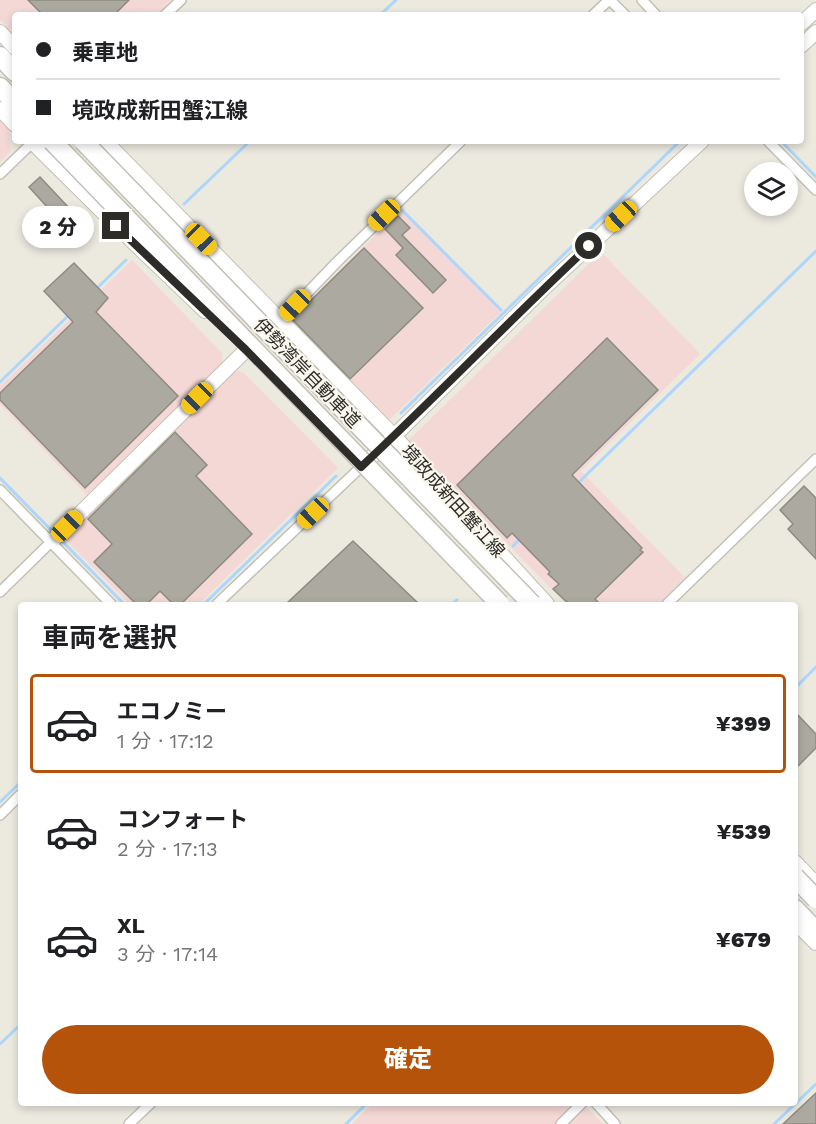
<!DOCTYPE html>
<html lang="ja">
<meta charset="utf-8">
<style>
body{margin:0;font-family:"Work Sans","Noto Sans JP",sans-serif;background:#f2f2f2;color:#202124;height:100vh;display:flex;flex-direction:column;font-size:22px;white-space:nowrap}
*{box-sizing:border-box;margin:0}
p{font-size:20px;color:#757577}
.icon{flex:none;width:33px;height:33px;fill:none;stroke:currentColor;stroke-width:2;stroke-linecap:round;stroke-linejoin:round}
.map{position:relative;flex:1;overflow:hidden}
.sheet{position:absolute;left:18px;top:602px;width:780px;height:504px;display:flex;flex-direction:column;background:#fff;border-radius:6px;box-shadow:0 3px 9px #0003}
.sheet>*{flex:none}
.hud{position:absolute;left:12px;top:12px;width:792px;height:132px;border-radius:6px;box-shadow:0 3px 9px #0003;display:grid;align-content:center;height:132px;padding:0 24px;background:#fff}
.fabs{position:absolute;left:744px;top:162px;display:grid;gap:12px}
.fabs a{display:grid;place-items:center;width:54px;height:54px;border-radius:50%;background:#fff;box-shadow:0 3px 9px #0003;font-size:30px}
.end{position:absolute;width:27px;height:27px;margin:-14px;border:8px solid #2d2c29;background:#fff;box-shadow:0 0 0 3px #fff}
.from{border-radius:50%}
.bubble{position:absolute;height:42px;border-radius:21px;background:#fff;box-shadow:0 3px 9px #0003;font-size:20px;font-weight:800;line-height:42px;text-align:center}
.car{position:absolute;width:18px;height:36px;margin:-18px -9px;border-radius:8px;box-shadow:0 0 4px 2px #0007;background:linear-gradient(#f5c518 24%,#345 0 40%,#f5c518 0 76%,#345 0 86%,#f5c518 0)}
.hud b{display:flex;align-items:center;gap:21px;height:57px;font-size:22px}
.hud b+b{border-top:2px solid #e0e0e0}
.hud i{width:15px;height:15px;background:#202124}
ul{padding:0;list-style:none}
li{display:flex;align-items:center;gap:18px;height:99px;margin:0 12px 9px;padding:0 12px;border:3px solid transparent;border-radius:6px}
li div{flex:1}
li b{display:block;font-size:22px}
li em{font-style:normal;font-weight:800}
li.selected{border-color:#b45309}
li>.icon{width:54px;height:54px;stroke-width:1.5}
h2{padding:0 24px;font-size:27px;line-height:72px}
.cta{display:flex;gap:12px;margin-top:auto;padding:12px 24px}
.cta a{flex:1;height:69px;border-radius:36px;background:#b45309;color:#fff;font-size:24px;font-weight:800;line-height:69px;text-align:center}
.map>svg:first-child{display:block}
.industrial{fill:#f3d8d5}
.water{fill:#add6fc}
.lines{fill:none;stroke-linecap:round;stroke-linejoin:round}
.stream{stroke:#add6fc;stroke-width:3}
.building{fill:#aca9a0;stroke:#8e8b82;stroke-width:1.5}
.street-casing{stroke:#c3c0b6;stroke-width:12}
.secondary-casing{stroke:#c3c0b6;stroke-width:16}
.highway-casing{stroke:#c3c0b6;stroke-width:21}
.street{stroke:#fff;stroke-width:9}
.secondary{stroke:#fff;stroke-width:14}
.highway{stroke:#fff;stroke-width:18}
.highway-bridge-casing{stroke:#c3c0b6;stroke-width:21;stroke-linecap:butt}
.highway-bridge{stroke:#fff;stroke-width:18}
.route{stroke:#2d2c29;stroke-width:8}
.labels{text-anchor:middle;stroke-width:4.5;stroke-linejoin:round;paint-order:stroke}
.street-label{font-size:18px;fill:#2d2c29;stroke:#f9f6ec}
</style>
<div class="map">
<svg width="816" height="1124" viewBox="0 0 816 1124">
<rect width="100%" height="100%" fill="#ece9df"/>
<path class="industrial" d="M0,0H171L156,15H15V35L0,20Z
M0,116L8,124L11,151L0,162Z
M401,210L501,312L389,420L289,320Z
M601,252L700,354L581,471L685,578L658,604H566L408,441Z
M132,260L222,353V363L87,495L0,404V386Z
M234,370L244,373L338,468L199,604H129L62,536Z
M374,1102L582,1103L603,1124H352Z"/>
<path class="water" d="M779,141H783L816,175V179Z"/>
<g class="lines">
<path class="stream" d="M380,15L396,0
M184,204L250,141
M402,210L501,310
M95,290L126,260
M0,382L69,315
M401,413L680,141
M0,478L52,531
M577,484L816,251
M62,541L124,604
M513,546L520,539
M204,604L336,476
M452,604L457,600
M795,688L816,667
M0,802L21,782
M0,1044L21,1024
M346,1124L368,1102
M774,1124L816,1084"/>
</g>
<path class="building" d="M28,0H129L114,15H43Z
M40,177L70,209L59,220L29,187Z
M398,216L410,228L402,235L446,280L433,293L396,255L403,248L385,229Z
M364,248L423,308L350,379L292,319Z
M74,263L108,298L96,312L178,396L85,488L0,400V393L73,322L44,291Z
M607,338L658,390L572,475L642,548L640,550L643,552L595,599L600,604H569L553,589L559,584L548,574L550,572L512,533L507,538L457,485Z
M175,432L207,465L196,476L252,534L181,604H173L160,591L147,604H136L94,562L112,544L88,519Z
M804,486L816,498V559L788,529L793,524L780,510Z
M353,541L419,604H286Z
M795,712L816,734V748L795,769Z
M816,1093V1124H783Z"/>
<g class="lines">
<defs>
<path id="street" d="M610,0L625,15
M642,0L656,15
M165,15L181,0
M593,15L609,0
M768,141L816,190
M0,174L34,141
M281,320L338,261L461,141
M0,490L111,604
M0,592L51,542
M217,604L361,467
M667,604L816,459
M0,815L21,794
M595,1102L615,1124
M129,1124L152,1102
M561,1124L583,1102"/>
<path id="secondary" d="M801,24L816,10
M0,32L15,48
M801,46L816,32
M0,109L15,125
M31,141L133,242L205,311
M105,141L394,436L547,604
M361,467L394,436L541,291L702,141
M51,542L246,350
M795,862L816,884
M798,925L816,943"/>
<path id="highway" d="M0,56L15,72
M0,87L15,103
M795,909L816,931"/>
</defs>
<use href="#street" class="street-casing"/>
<use href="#secondary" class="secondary-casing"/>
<use href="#highway" class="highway-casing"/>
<use href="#street" class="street"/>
<use href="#secondary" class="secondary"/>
<use href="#highway" class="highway"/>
<defs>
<path id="highway-bridge" d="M52,141L500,604
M83,141L532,604
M795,877L816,899"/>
</defs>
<use href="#highway-bridge" class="highway-bridge-casing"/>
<use href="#highway-bridge" class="highway-bridge"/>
</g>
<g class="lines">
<path class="route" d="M116,226L246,350L361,467C438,395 512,318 589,246"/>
</g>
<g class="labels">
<g class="street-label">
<text transform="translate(307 373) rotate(46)" y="6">伊勢湾岸自動車道</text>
<text transform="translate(453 501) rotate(48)" y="6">境政成新田蟹江線</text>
</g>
</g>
</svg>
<div class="fabs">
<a><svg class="icon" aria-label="layers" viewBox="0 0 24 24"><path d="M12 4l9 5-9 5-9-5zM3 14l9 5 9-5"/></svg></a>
</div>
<i class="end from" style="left:589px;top:246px"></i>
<i class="end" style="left:116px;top:226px"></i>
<div class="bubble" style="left:22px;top:206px;width:72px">2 分</div>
<i class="car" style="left:384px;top:215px;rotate:226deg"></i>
<i class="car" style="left:621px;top:216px;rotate:227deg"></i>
<i class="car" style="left:201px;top:239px;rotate:136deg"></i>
<i class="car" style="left:295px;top:305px;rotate:224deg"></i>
<i class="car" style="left:197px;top:398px;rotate:225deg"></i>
<i class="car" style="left:313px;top:513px;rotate:226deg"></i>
<i class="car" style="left:67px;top:526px;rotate:45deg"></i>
<div class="hud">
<b><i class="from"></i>乗車地</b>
<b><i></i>境政成新田蟹江線</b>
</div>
<section class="sheet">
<h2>車両を選択</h2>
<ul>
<li class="selected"><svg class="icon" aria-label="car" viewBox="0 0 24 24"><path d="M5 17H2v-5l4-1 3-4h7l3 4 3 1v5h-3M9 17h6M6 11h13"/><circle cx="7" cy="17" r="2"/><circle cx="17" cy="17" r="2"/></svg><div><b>エコノミー</b><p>1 分 · 17:12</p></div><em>¥399</em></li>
<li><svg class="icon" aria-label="car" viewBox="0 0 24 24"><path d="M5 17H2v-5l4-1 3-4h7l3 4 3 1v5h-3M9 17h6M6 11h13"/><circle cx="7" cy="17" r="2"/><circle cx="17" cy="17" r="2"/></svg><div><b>コンフォート</b><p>2 分 · 17:13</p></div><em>¥539</em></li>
<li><svg class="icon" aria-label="car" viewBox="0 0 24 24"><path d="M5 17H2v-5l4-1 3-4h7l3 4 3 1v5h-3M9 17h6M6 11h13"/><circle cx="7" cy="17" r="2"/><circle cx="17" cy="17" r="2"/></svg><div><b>XL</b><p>3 分 · 17:14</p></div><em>¥679</em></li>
</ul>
<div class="cta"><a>確定</a></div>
</section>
</div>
